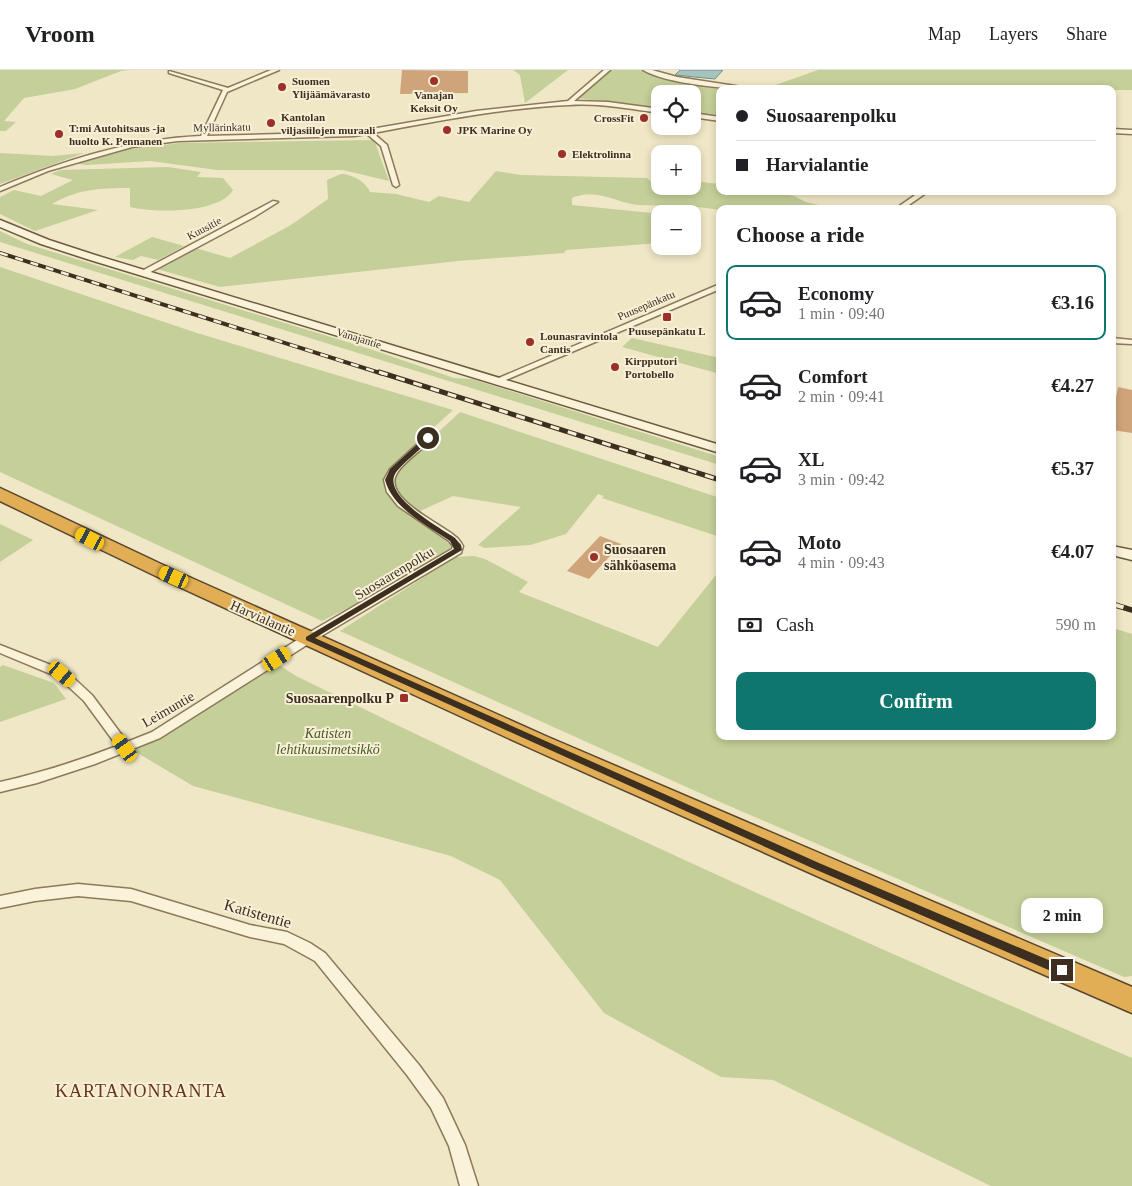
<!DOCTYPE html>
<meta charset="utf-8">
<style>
body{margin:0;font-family:Georgia,serif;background:#f6f6f6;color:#202124;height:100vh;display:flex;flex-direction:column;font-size:19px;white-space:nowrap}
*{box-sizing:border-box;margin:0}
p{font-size:16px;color:#757577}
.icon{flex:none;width:28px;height:28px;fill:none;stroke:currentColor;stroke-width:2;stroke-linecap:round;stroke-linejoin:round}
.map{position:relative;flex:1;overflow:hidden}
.details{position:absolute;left:716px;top:135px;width:400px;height:535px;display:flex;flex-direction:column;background:#fff;border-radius:10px;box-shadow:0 2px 8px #0003}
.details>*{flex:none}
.top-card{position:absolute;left:716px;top:15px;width:400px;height:110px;border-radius:10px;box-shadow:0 2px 8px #0003;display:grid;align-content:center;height:110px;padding:0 20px;background:#fff}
.controls{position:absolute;left:651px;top:15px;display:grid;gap:10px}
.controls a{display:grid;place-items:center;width:50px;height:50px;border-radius:10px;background:#fff;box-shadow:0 2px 8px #0003;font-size:25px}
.end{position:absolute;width:22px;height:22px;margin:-11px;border:6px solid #3c2f1f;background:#fff;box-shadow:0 0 0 2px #fff}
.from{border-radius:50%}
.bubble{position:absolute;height:35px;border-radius:10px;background:#fff;box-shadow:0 2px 8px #0003;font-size:16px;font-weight:700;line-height:35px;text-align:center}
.car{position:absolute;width:15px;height:30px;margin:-15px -8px;border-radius:6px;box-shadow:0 0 4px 1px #0007;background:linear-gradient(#f5c518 24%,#345 0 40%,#f5c518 0 76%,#345 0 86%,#f5c518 0)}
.top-card b{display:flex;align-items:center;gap:18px;height:48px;font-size:19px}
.top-card b+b{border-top:1px solid #e0e0e0}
.top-card i{width:12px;height:12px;background:#202124}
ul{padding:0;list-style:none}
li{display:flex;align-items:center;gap:15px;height:75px;margin:0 10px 8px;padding:0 10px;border:2px solid transparent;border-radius:10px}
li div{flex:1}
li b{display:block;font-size:19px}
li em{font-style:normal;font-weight:700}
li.on{border-color:#0f766e}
li>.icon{width:45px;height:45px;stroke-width:1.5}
h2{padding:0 20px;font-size:22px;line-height:60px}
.pay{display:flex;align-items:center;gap:12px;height:55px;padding:0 20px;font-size:19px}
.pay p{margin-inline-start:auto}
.cta{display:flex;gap:10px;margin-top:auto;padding:10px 20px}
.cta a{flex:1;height:58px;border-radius:10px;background:#0f766e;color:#fff;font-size:20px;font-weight:700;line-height:58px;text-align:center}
header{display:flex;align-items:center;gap:30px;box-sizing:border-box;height:70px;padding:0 25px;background:#fff;border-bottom:1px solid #e0e0e0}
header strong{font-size:24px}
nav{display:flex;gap:28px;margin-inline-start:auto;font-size:18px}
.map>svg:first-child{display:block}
.green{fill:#c4cf99}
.water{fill:#a7c3bd;stroke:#6d928c}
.building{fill:#cfa47a}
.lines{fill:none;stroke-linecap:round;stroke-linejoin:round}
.street-casing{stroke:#8c795b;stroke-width:3}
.secondary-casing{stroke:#6e5a3e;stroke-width:3}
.highway-casing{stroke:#5a462f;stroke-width:3}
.street{fill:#faf3da;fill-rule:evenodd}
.secondary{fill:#faf3da;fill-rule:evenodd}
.highway{fill:#e1ae55;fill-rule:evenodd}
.rail-far2-casing{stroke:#3c2f1f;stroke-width:4}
.rail-far1-casing{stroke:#3c2f1f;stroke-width:5}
.rail-casing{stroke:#3c2f1f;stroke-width:5.5}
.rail-far2{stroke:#f7f0d6;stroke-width:2.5;stroke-dasharray:8;stroke-linecap:butt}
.rail-far1{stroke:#f7f0d6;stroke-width:3;stroke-dasharray:9;stroke-linecap:butt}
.rail{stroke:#f7f0d6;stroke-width:4;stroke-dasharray:12;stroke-linecap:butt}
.route{fill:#3c2f1f}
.poi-dot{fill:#9d3028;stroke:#f7f0d6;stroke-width:2}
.labels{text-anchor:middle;stroke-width:4;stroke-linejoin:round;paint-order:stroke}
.far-poi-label{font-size:11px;font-weight:bold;fill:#3c2f1f;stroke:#f7f0d6;text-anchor:start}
.far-street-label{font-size:11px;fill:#3c2f1f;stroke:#f7f0d6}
.poi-label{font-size:14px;font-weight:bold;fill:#3c2f1f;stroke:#f7f0d6;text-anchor:start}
.street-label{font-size:14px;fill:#3c2f1f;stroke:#f7f0d6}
.park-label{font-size:14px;font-style:italic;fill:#485925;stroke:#f7f0d6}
.near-street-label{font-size:16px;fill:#3c2f1f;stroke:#f7f0d6}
.near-neighbourhood-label{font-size:18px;letter-spacing:1px;fill:#6a331d;stroke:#f7f0d6}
</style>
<header>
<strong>Vroom</strong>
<nav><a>Map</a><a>Layers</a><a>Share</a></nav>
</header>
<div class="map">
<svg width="1132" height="1116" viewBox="0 0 1132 1116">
<rect width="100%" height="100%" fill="#f0e7c6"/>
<path class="green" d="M0,0H131L121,1L75,19L24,28L4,51L16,52L6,61H0Z
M513,0H568L525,33L520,5Z
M608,0H639L702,15L736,19H720V47L693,44L692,24H660V40L577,28L599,11Z
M818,0H1132V20L764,19Z
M374,70L389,111L343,100H217L150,91L87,95L78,94L130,79L180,73Z
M0,83L53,86L84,83L0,114Z
M168,97L201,102L197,107L223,108L233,120C219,144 153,143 130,137V118C99,118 78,119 52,134L98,140L35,161L0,144V127L14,120L41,126L73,110L51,104L60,100Z
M496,101L521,105L647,108L661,121H689L701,112L720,114V121H769L794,126L806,132L835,139L720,140C693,135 666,136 639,135C616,133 596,117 572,128V135L662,144H660V173L566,180L564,183L458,191L220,217L157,199L195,178L230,188L291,155L328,129L327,110L341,104C352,104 366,112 370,122L396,124L429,132L439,126L469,132Z
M0,161L27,174L373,280L454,308L472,309L720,387V395L0,172Z
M152,167L184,176L158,190L141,186L133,190L115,187Z
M0,197L197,263L453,340L388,399L383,409L387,423L398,435L451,475L452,480L364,530L322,551L0,402Z
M632,268L720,288V304L622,277Z
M460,342L720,428V467L602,428L604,426L598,424L566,464L530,475L485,478L478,475L521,437L453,426L418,442C405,433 397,425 391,411L395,402Z
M0,454L33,470L0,492Z
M474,486L485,489L528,512L519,522L658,577L720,500V666H1112L1113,558L1132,564V906L1124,907L711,728L340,561L455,487Z
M276,593L296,606C571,741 850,867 1132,988V1116H991L773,1010L721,1007L604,943L500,810L451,786L193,716L131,679Z
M3,595L54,613L66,629L0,652V597Z"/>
<path class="water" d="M680,0H723L715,9L675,5Z"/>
<path class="building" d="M402,0L468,1V23L400,24Z
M1118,317L1132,320V363L1112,360V332L1115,333Z
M600,466L621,474L589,509L567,501Z"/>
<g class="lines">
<defs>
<path id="street" d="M271,0H279L227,22L207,66L354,62L476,41L568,31L604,0H610L574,31L608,32L660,39V43C630,39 600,33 569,35C503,38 438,51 373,63L387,75L399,115L396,117L393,115L381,76L367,64L354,66L178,71L132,77L48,101L0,121V117C65,90 130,69 201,66L223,20L169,3V1L228,18Z
M643,0H652L677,7L755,19C726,19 667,14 643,0Z
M692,43L720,47V51L692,47Z
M1112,59L1132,60V64L1112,63Z
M921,121H929L903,139H895Z
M273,131L278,132L254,147L145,205L138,203Z
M720,214V219L501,312L498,313L494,310Z
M1112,268L1132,270V274L1112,273Z
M428,366L431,367V371C421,380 404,392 397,403C381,428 442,454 456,467C459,469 461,473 463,476L461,483L313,571L160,668L95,694L37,713L0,722V712C40,703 78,691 117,676L84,631L58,607L0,583V575L66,601L92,625L127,672L152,662L305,565L452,479L453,476L449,471L398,436L387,422L384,410L390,399L425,367Z
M78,814L131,819L250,855L287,862L310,873L325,883L419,995L443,1028L465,1075L478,1116H460L449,1076L431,1038L407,1005L315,891L284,874L250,867L131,831L78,826L35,831L0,838V826L35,819Z"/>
<path id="secondary" d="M0,150L49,170L95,185L720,375V383L87,189L41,174L0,157Z
M1112,476L1132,480V490L1112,485Z"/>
<path id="highway" d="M0,418L178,502L548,667L1132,917V943L826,810L532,679L164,510L0,431Z"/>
</defs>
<use href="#street" class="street-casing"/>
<use href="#secondary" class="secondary-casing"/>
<use href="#highway" class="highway-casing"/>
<use href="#street" class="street"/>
<use href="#secondary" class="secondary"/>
<use href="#highway" class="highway"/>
<defs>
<path id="rail-far2" d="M0,183L383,304"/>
<path id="rail-far1" d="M379,302L720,410"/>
<path id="rail" d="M1112,534L1132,540"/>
</defs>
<use href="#rail-far2" class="rail-far2-casing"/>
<use href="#rail-far1" class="rail-far1-casing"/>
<use href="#rail" class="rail-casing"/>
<use href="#rail-far2" class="rail-far2"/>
<use href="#rail-far1" class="rail-far1"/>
<use href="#rail" class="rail"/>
</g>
<path class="route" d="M425,367L431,368C421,380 407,389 397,401C378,424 439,457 455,468L461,475L462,480L315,568L819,793L1065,897L1067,900L1065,904H1058L812,798L306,570V567L454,479L450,471C427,455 393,439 385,410L390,399Z"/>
<g class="poi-dot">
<circle cx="434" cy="11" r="5"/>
<circle cx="282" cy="17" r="5"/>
<circle cx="644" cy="48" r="5"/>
<circle cx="271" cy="53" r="5"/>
<circle cx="447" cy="60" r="5"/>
<circle cx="59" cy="64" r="5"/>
<circle cx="562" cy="84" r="5"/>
<rect x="662" y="242" width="10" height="10" rx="2.5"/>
<circle cx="530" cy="272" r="5"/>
<circle cx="615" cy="297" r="5"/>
<circle cx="594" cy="487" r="5"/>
<rect x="399" y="623" width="10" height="10" rx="2.5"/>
</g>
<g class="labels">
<g class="far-poi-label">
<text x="292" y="15">Suomen<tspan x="292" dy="13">Ylijäämävarasto</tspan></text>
<text x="434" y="29" text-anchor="middle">Vanajan<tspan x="434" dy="13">Keksit Oy</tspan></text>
<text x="281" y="51">Kantolan<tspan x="281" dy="13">viljasiilojen muraali</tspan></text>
<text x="634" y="52" text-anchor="end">CrossFit</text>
<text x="69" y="62">T:mi Autohitsaus -ja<tspan x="69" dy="13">huolto K. Pennanen</tspan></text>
<text x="457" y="64">JPK Marine Oy</text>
<text x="572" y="88">Elektrolinna</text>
<text x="667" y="265" text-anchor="middle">Puusepänkatu L</text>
<text x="540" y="270">Lounasravintola<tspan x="540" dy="13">Cantis</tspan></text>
<text x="625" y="295">Kirpputori<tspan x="625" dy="13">Portobello</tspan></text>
</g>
<g class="far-street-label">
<text transform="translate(222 57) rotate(-1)" y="4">Myllärinkatu</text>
<text transform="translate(204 158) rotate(-28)" y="4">Kuusitie</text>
<text transform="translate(646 235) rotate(-23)" y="4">Puusepänkatu</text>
<text transform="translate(359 268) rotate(17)" y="4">Vanajantie</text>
</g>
<g class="poi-label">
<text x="604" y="484">Suosaaren<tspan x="604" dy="16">sähköasema</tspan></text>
<text x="394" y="633" text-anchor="end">Suosaarenpolku P</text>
</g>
<g class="street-label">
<text transform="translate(394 503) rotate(-31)" y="5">Suosaarenpolku</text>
<text transform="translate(263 548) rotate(24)" y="5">Harvialantie</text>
<text transform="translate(168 639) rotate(-30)" y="5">Leimuntie</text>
</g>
<g class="park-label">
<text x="328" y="668">Katisten<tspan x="328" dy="16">lehtikuusimetsikkö</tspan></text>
</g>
<g class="near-street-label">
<text transform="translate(258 843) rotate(16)" y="6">Katistentie</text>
</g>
<g class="near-neighbourhood-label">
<text x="141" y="1027">KARTANONRANTA</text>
</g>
</g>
</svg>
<div class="controls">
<a><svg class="icon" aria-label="locate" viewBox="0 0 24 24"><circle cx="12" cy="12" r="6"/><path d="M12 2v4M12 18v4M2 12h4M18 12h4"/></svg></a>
<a>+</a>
<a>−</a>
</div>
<i class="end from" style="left:428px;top:368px"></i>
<i class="end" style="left:1062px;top:900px"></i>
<div class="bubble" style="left:1021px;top:828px;width:82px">2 min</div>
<i class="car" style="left:90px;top:469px;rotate:297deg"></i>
<i class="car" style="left:174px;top:507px;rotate:294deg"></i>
<i class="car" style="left:277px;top:589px;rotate:57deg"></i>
<i class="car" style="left:62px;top:604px;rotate:130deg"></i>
<i class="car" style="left:125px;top:678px;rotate:324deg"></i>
<div class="top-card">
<b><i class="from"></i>Suosaarenpolku</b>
<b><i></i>Harvialantie</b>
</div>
<section class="details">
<h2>Choose a ride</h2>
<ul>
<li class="on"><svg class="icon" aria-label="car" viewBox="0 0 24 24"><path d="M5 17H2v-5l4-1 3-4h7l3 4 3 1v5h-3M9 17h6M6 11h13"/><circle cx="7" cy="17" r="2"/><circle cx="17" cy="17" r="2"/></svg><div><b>Economy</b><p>1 min · 09:40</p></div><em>€3.16</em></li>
<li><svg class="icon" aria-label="car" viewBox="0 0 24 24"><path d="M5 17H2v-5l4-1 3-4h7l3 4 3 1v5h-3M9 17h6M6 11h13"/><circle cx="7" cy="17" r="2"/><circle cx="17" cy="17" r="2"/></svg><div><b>Comfort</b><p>2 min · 09:41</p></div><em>€4.27</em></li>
<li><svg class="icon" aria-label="car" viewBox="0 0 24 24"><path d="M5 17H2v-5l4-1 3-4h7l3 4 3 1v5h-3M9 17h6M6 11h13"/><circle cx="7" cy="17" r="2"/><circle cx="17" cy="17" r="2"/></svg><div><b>XL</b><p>3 min · 09:42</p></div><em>€5.37</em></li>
<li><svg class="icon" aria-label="car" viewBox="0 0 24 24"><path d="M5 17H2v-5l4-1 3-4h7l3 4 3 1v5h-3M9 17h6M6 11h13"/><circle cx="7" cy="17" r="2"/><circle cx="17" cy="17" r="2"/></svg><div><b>Moto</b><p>4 min · 09:43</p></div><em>€4.07</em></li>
</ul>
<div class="pay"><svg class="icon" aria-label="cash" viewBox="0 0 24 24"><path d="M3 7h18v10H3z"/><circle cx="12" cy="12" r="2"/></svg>Cash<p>590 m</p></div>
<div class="cta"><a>Confirm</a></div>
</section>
</div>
